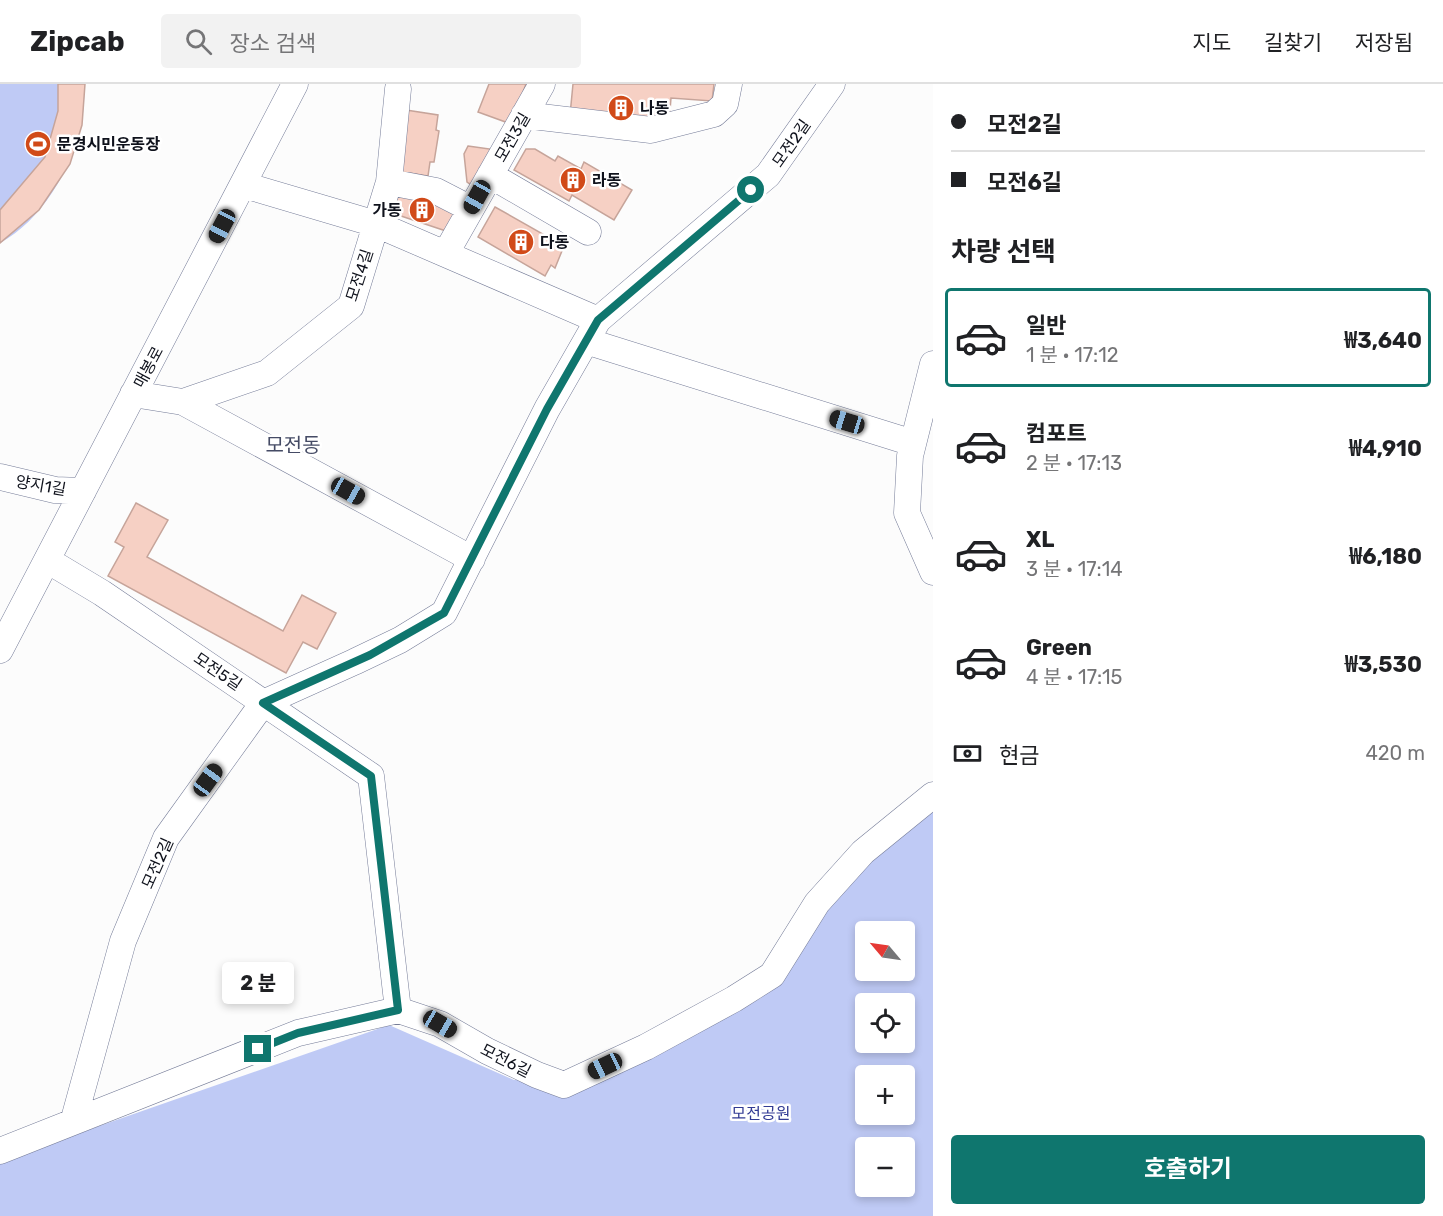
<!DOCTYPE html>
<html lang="ko">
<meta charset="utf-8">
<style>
body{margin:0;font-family:Rubik,"Noto Sans KR",sans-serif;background:#f2f2f2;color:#202124;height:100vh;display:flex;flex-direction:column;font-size:22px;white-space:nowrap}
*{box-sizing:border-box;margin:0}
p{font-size:20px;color:#757577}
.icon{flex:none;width:33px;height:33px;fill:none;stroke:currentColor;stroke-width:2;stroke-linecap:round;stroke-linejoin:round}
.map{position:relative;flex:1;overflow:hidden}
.side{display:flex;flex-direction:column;background:#fff;width:510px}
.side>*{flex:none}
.hud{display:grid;align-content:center;height:132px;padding:0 18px;background:#fff}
.needle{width:39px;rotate:299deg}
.buttons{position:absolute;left:855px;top:837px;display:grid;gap:12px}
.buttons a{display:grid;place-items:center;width:60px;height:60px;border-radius:6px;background:#fff;box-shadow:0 3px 9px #0003;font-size:30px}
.end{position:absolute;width:27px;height:27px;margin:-14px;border:8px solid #0f766e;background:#fff;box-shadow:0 0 0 3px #fff}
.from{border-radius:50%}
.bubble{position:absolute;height:42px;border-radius:6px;background:#fff;box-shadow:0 3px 9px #0003;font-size:20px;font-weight:700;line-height:42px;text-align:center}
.car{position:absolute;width:18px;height:36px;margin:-18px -9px;border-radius:8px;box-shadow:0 0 4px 2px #0007;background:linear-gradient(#222 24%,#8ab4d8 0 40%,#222 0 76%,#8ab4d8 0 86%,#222 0)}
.hud b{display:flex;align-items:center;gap:21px;height:57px;font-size:22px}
.hud b+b{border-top:2px solid #e0e0e0}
.hud i{width:15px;height:15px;background:#202124}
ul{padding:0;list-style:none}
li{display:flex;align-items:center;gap:18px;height:99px;margin:0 12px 9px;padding:0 6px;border:3px solid transparent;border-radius:6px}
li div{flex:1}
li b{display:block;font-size:22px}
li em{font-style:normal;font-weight:700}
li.selected{border-color:#0f766e}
li>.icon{width:54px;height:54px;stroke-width:1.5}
h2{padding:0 18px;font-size:27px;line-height:72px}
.pay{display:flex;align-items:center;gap:15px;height:66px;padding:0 18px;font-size:22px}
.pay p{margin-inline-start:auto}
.action{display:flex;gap:12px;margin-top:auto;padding:12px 18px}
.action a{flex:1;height:69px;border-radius:6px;background:#0f766e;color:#fff;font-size:24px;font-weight:700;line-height:69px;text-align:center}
header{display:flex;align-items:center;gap:36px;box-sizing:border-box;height:84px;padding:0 30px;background:#fff;border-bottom:2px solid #e0e0e0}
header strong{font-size:28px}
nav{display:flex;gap:33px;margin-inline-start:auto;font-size:21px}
.search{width:420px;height:54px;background:#f2f2f2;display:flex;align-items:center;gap:15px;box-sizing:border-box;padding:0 21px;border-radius:6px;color:#757577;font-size:22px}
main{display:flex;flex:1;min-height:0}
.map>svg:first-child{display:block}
.green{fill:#bfcaf5;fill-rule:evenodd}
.building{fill:#f6d0c4;stroke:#c6a49a;stroke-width:1.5}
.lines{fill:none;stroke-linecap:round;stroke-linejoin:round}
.minor-casing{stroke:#757c98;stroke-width:27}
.minor{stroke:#fff;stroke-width:26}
.route{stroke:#0f766e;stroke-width:8}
.labels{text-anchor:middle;stroke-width:5;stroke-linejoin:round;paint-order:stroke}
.poi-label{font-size:16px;font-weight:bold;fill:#0f121c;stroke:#fff;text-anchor:start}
.street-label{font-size:16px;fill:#0f121c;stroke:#fff}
.park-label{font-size:16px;fill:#323b94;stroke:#fff}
.quarter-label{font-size:20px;fill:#454b65;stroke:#fff}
</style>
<header>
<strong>Zipcab</strong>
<div class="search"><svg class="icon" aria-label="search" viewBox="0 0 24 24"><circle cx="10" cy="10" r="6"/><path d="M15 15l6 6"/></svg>장소 검색</div>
<nav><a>지도</a><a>길찾기</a><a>저장됨</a></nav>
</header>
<main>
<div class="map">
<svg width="933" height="1132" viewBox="0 0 933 1132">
<rect width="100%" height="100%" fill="#fcfcfc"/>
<path class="green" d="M0,0H85C84,14 84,29 81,42C71,86 41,137 0,159Z
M933,721V1132H0V1079L19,1070L389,941L514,996L558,997L674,959L761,914L777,896L843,799ZM866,848H904V886H866ZM866,920H904V958H866ZM866,992H904V1030H866ZM866,1064H904V1102H866Z"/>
<path class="building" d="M58,0H85L82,41L70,80L39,126L0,159V126L45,73L58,27Z
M489,0H526L511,40L478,28Z
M573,0H714L712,17L671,14L669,39L570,31Z
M406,26L438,31L436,46L439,47L434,78H430L428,92L396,87Z
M468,62L497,66L476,104L467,98L464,70Z
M526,65H535L555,77L558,72L581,85L584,78L632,106L614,136L572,111L569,117L514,86Z
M399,109L447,118L456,128L449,148L392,129Z
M495,123L564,162L555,184L551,181L545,192L478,153Z
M136,419L168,436L147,473L283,547L302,511L336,529L317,565L303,558L286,589L108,492L124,463L115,458Z"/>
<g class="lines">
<defs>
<path id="minor" d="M524,31L651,46L714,30L725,20L729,0
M490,91L588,148
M389,98L436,107L471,125
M244,101L376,140L598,236
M446,169L542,0
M586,257L913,359
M933,280L910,372L907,429L933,488
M133,310L183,318L472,475
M183,318L267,289L351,222L389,98L398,5
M0,393L55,406L83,407
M47,476L102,509L371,692L398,926
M0,566L295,0
M74,1035L123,857L166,754L263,619L354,578L400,556L444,529L547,325L598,236L768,91L832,0
M0,1067L298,949L398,926L440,940L487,967L537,991L564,1001L646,963L734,915L772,891L817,819L863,768L933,711"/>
</defs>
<use href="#minor" class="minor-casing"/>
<use href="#minor" class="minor"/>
</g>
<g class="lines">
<path class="route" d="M258,965L298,949L398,926L371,692L263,619L370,571L444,529L547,325L598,236L751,106"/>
</g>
<defs>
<symbol id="building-disc" viewBox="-11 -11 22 22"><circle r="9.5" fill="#d14a18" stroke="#fff"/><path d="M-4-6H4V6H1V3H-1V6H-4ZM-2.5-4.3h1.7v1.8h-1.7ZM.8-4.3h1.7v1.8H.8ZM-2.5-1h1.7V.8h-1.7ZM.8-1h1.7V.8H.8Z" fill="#fff"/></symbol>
<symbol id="stadium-disc" viewBox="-11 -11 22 22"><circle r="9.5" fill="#d14a18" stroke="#fff"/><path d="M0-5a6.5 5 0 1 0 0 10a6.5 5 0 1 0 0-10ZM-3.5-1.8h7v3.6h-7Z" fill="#fff"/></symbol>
</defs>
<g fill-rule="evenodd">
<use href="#building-disc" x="606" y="9" width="30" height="30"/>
<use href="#stadium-disc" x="23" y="45" width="30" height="30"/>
<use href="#building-disc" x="558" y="81" width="30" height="30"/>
<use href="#building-disc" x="407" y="111" width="30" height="30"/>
<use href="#building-disc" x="506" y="143" width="30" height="30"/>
</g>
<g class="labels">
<g class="poi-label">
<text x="640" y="30">나동</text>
<text x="57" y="66">문경시민운동장</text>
<text x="592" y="102">라동</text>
<text x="402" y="132" text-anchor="end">가동</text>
<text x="540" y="164">다동</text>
</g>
<g class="street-label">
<text transform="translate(512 53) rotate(-60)" y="6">모전3길</text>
<text transform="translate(791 59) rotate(-55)" y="6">모전2길</text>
<text transform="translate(359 191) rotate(-72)" y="6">모전4길</text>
<text transform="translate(148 283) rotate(-62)" y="6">매봉로</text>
<text transform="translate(41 401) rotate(10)" y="6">양지1길</text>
<text transform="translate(218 587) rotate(34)" y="6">모전5길</text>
<text transform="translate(157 779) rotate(-66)" y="6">모전2길</text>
<text transform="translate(506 976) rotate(27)" y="6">모전6길</text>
</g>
<g class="park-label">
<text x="761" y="1035">모전공원</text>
</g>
<g class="quarter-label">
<text x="293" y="368">모전동</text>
</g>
</g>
</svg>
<div class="buttons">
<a><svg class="needle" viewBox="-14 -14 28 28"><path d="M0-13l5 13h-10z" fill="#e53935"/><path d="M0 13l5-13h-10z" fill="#757577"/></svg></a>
<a><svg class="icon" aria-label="locate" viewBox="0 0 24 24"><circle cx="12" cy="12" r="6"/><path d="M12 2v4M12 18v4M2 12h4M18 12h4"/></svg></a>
<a>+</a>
<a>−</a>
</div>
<i class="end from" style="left:751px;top:106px"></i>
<i class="end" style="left:258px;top:965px"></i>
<div class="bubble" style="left:222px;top:878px;width:72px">2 분</div>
<i class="car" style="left:477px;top:113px;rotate:209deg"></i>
<i class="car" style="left:222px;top:142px;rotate:208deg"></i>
<i class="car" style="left:847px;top:338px;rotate:287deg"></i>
<i class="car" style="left:348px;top:407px;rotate:119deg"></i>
<i class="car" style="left:208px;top:696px;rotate:36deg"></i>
<i class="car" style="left:440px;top:940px;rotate:120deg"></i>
<i class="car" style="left:605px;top:982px;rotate:245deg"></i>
</div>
<section class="side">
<div class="hud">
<b><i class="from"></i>모전2길</b>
<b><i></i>모전6길</b>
</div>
<h2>차량 선택</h2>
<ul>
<li class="selected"><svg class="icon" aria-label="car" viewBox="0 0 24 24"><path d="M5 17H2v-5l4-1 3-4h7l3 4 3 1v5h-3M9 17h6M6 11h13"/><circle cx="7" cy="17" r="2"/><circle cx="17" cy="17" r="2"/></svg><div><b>일반</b><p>1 분 · 17:12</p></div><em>₩3,640</em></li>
<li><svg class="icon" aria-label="car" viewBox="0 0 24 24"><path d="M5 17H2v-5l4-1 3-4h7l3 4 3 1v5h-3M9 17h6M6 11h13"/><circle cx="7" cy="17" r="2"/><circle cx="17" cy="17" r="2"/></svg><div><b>컴포트</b><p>2 분 · 17:13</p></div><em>₩4,910</em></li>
<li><svg class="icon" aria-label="car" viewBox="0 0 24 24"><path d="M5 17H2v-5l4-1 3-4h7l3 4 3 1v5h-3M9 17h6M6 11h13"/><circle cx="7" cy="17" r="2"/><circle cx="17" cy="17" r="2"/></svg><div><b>XL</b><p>3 분 · 17:14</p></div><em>₩6,180</em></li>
<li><svg class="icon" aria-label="car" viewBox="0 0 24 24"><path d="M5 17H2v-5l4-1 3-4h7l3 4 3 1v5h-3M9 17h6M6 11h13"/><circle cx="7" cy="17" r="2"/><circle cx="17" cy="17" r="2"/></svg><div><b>Green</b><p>4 분 · 17:15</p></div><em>₩3,530</em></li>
</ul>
<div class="pay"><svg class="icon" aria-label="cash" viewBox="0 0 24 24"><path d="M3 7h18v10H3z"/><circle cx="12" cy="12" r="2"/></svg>현금<p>420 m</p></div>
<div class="action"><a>호출하기</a></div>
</section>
</main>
